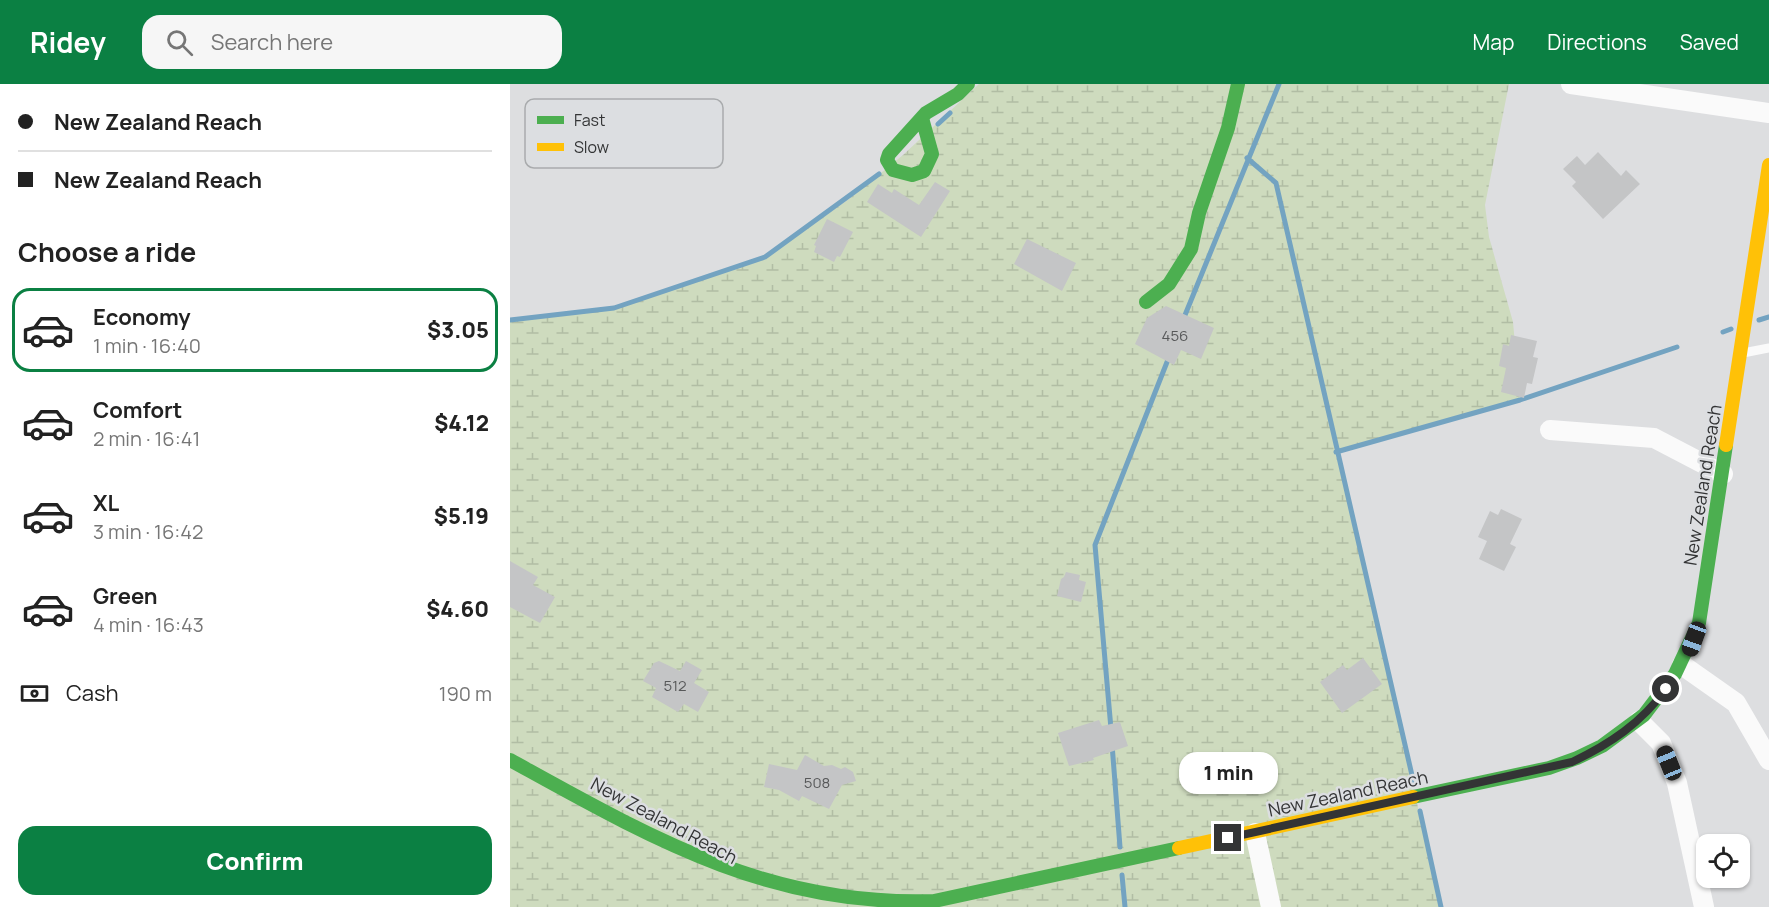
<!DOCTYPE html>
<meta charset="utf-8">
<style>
body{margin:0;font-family:Manrope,sans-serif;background:#f6f6f6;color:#222;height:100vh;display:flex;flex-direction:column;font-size:22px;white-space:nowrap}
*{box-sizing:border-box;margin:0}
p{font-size:20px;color:#767676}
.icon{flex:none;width:33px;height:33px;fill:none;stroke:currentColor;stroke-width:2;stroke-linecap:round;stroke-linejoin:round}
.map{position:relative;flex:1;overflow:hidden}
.details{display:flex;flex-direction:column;background:#fff;width:510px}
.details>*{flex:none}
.hud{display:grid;align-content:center;height:132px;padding:0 18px;background:#fff}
.tools{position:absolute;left:1186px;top:750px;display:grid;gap:12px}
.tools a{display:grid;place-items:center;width:54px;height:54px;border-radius:12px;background:#fff;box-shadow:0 2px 4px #0004;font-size:30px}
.end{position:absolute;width:27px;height:27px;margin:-14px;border:8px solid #333435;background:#fff;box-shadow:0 0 0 3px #fff}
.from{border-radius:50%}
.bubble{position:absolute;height:42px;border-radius:18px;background:#fff;box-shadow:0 2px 4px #0004;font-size:20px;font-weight:800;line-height:42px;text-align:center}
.car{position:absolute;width:18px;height:36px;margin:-18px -9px;border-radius:8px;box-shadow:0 0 4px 2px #0007;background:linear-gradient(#222 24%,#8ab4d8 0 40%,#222 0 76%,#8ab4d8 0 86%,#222 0)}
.hud b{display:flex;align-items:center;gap:21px;height:57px;font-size:22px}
.hud b+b{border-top:2px solid #e0e0e0}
.hud i{width:15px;height:15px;background:#222}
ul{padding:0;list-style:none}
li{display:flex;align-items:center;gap:18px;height:84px;margin:0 12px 9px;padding:0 6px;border:3px solid transparent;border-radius:18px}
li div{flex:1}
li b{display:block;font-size:22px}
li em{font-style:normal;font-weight:800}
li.selected{border-color:#0b8043}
li>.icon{width:54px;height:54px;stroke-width:1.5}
h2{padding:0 18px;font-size:27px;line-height:72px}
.pay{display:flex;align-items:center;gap:15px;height:66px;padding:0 18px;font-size:22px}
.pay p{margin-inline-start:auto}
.button{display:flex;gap:12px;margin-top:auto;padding:12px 18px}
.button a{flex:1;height:69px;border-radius:18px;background:#0b8043;color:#fff;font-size:24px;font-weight:800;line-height:69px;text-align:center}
header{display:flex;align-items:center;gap:36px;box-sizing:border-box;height:84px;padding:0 30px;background:#0b8043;color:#fff}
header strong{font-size:28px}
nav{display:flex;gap:33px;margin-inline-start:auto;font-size:21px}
.search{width:420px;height:54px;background:#f6f6f6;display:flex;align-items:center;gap:15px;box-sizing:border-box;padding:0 21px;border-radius:18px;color:#767676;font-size:22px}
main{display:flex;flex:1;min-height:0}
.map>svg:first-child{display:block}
.wetland{fill:url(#wetland-marsh)}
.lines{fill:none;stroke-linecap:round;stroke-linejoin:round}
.stream{stroke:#73a3c1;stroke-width:5}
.building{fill:#c4c5c6}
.lane{stroke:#fafafa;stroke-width:9}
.street{stroke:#fafafa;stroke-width:20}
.fast{stroke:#4caf50;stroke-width:14}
.slow{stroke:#ffc107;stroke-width:14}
.route{stroke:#333435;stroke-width:8}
.labels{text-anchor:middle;stroke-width:5;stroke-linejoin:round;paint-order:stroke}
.number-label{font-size:15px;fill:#575859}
.street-label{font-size:18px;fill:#333435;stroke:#dcdee1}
.key{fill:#dcdee1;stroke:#a9abad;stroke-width:1.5}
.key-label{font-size:16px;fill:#333435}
</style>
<header>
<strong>Ridey</strong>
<div class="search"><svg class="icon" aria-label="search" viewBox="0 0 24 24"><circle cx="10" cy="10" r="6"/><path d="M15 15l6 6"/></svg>Search here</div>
<nav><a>Map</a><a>Directions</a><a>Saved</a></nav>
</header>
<main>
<section class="details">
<div class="hud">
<b><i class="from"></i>New Zealand Reach</b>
<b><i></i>New Zealand Reach</b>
</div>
<h2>Choose a ride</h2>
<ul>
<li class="selected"><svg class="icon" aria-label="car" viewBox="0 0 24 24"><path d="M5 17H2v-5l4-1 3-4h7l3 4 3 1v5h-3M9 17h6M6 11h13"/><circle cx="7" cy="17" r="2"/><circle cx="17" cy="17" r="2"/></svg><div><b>Economy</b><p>1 min · 16:40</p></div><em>$3.05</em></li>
<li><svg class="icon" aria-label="car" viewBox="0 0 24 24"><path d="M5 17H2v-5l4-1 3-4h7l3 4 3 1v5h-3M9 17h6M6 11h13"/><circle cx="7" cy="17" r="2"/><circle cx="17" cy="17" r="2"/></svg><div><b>Comfort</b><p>2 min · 16:41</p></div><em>$4.12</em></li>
<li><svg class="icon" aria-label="car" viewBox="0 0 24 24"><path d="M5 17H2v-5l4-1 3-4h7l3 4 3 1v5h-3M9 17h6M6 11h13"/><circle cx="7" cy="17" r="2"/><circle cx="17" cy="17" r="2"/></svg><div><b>XL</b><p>3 min · 16:42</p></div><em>$5.19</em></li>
<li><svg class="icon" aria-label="car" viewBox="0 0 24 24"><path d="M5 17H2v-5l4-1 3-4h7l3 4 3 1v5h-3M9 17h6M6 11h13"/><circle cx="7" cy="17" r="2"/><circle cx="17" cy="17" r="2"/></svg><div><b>Green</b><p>4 min · 16:43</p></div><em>$4.60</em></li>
</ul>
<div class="pay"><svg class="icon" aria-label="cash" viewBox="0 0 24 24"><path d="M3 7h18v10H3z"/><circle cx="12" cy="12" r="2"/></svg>Cash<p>190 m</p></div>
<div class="button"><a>Confirm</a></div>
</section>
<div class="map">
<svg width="1259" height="823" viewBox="0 0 1259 823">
<defs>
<pattern id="wetland-marsh" width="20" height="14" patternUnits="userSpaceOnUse" patternTransform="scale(1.5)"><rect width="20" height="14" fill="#cedbbe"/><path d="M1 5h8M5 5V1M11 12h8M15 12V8" fill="none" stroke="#b1bda4"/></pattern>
</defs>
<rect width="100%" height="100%" fill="#dddee0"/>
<path class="wetland" d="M469,0H999L975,121L979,153L1003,238L1010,316L826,369L931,823H0V235L104,224L255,173L339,115L393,71Z"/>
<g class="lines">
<path class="stream" d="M428,40L440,29
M737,74L766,99L904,700
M0,236L104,224L255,173L369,90
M673,236L769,0
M1249,236L1259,233
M1213,248L1221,245
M826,368L1010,316L1167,263
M601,645L585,461L659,273
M602,660L610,763
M910,727L931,823
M612,791L615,823"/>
</g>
<path class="building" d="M1088,68L1111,92L1116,86L1130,100L1093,135L1062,102L1066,98L1053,85L1067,72L1075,81Z
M425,98L440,107L411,153L357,118L368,100L382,109L384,105L409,121Z
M317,135L343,148L330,173L327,172L324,178L304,168L306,162L304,161Z
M517,155L566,179L552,207L504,180Z
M656,222L704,244L691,275L671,266L664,281L625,260L637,234Z
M1001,251L1027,257L1023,273L1028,274L1022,300L1017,299L1014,314L991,308L996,284L989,282L993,260L999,262Z
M991,425L1012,435L1000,460L1006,463L994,487L969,475L977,457L968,453L980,427L988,431Z
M0,477L28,493L23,501L45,513L30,539L0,523Z
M556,488L570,491L569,496L576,498L571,518L547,512L551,495L554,493Z
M853,574L872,600L832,629L810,598L833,581L837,586Z
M149,577L170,587L176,577L192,586L184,599L199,608L188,628L174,620L168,628L142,613L146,604L133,597L144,579Z
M589,636L592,642L610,638L618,662L583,674L584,676L559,682L548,649Z
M295,671L314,682L322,681L331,685L335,683L343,688L346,697L332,701L319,725L292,712L289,717L269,706L254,703L259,680L287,686Z"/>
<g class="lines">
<path class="lane" d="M1233,269L1259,264"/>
<path class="street" d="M1061,0L1259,29
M1040,346L1144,354L1213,390
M1172,581L1226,619L1259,676
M1129,637L1151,659L1167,699L1194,823
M745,749L761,823"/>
<path class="fast" d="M412,34L422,70L414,87L402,91L383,86L377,76L379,70L416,29L448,10L458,0
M636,218L659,200L681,165L689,129L718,44L728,0
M0,676C138,752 258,823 424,817L669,764
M903,713L1039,684L1067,674L1092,662L1134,631L1165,590L1189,539L1216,361"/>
<path class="slow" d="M1216,361L1259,81
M669,764L903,713"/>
</g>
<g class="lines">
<path class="route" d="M718,754L1062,678C1100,660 1131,639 1156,605"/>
</g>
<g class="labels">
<g class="number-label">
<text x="665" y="257">456</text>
<text x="165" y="607">512</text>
<text x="307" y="704">508</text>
</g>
<g class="street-label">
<text transform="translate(1193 401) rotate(-81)" y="6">New Zealand Reach</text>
<text transform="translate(838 710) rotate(-12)" y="6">New Zealand Reach</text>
<text transform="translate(154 737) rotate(28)" y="6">New Zealand Reach</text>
</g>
</g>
<rect x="15" y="15" width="198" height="69" rx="9" class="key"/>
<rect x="27" y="32" width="27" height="8" fill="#4caf50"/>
<rect x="27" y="59" width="27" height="8" fill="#ffc107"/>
<g class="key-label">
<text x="64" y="42">Fast</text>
<text x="64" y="69">Slow</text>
</g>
</svg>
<div class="tools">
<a><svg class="icon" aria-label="locate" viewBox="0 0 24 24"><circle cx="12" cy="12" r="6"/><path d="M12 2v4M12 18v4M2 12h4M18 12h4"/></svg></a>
</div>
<i class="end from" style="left:1156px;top:605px"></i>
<i class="end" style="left:718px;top:754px"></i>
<div class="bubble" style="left:669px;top:668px;width:99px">1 min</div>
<i class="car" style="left:1184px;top:555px;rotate:200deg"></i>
<i class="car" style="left:1159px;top:679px;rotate:338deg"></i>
</div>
</main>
